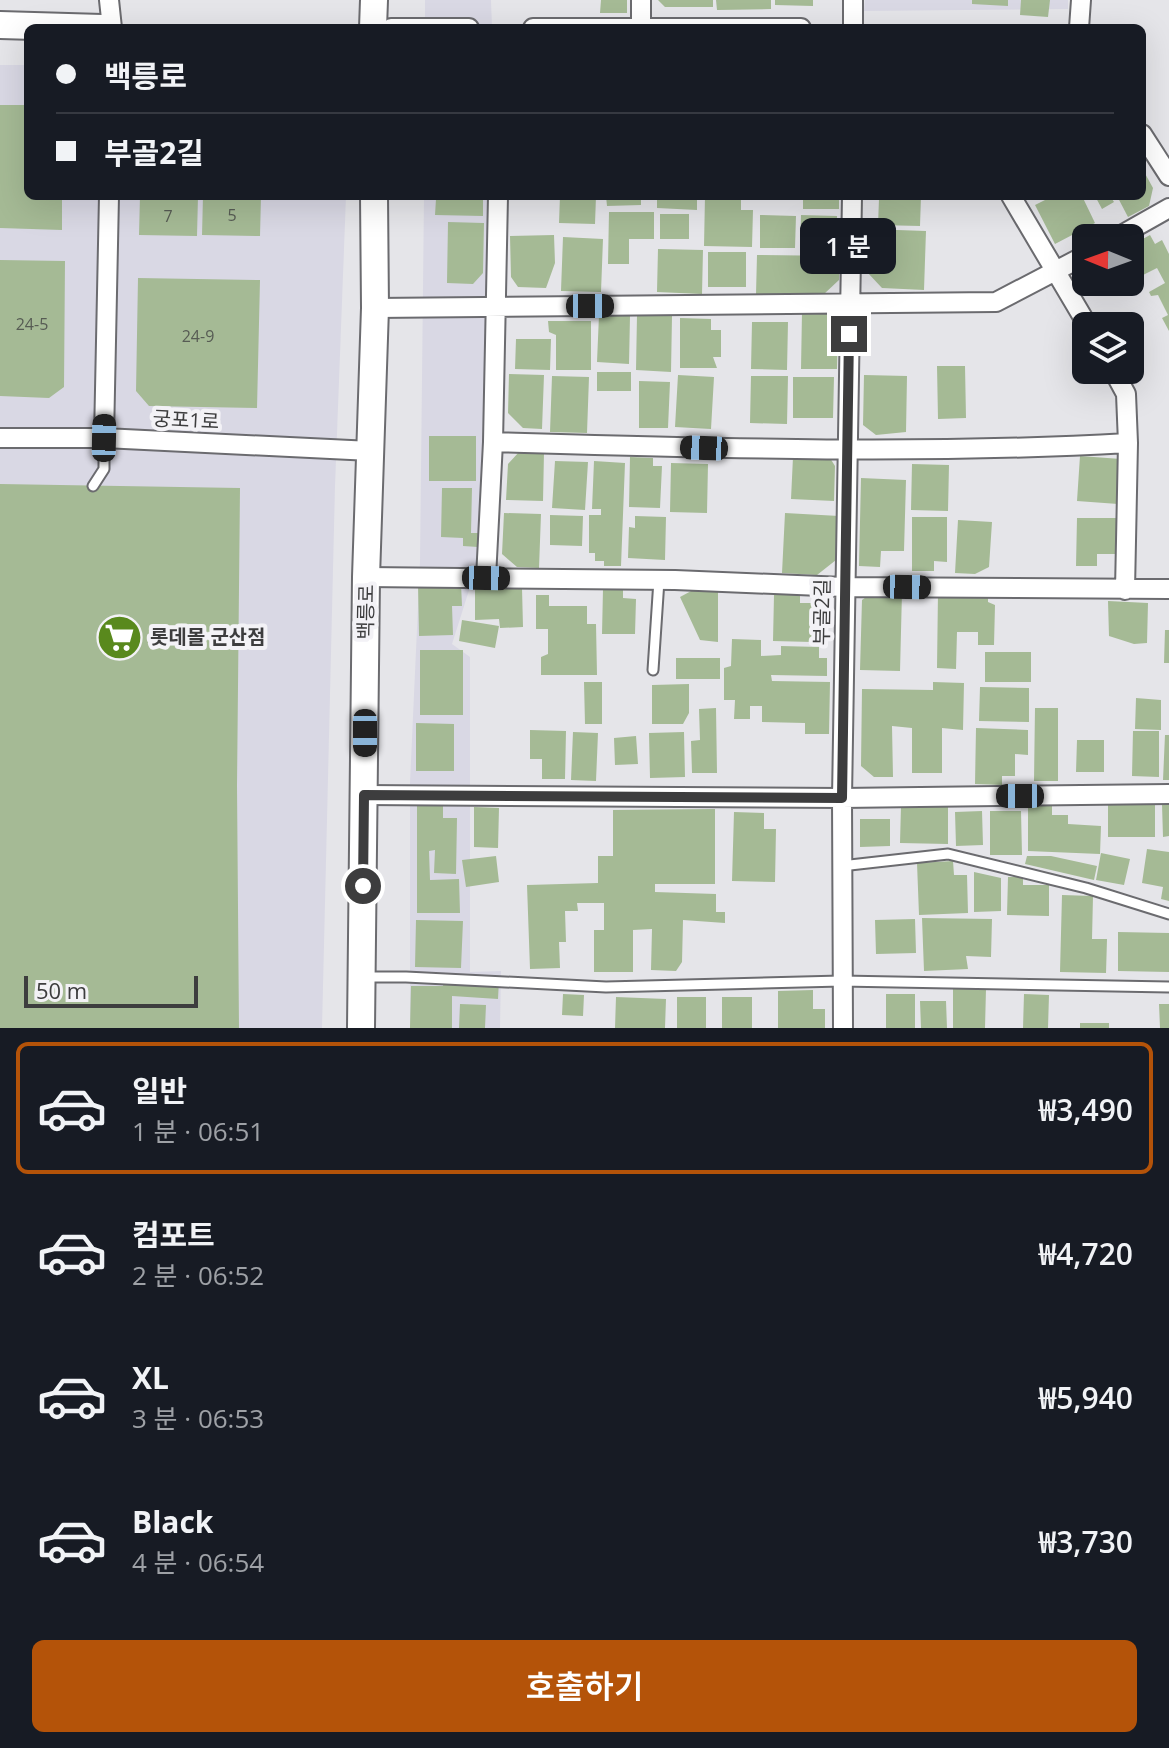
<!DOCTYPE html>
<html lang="ko">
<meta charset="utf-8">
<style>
body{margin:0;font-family:"Open Sans","Noto Sans KR",sans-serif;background:#20242c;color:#f1f3f6;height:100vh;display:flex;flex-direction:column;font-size:30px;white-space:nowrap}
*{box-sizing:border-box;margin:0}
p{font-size:26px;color:#9ea1a6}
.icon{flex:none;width:44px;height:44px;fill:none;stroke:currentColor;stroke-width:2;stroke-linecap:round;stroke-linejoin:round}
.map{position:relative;height:1028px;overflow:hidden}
.panel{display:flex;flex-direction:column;background:#171b24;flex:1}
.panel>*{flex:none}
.top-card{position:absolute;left:24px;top:24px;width:1122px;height:176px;border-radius:12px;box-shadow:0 8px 32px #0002;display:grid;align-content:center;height:176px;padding:0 32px;background:#171b24}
.needle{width:52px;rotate:271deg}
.controls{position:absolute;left:1072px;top:224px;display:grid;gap:16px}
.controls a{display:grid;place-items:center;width:72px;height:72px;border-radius:12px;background:#171b24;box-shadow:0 8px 32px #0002;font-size:40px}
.scale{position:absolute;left:24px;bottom:20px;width:174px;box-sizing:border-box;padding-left:8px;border:4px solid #3d3d3e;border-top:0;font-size:22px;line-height:28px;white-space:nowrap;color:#3d3d3e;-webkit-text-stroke:6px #f3f2f6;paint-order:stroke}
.end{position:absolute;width:36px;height:36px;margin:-18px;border:10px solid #3d3d3e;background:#fff;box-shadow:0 0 0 4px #fff}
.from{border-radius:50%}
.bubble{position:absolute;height:56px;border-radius:12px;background:#171b24;box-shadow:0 8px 32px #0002;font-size:26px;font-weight:600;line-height:56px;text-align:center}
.car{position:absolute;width:24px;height:48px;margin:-24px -12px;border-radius:10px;box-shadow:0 0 6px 2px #0007;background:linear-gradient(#222 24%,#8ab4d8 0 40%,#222 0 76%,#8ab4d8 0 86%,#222 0)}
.top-card b{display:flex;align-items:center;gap:28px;height:76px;font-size:30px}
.top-card b+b{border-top:2px solid #363941}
.top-card i{width:20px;height:20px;background:#f1f3f6}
ul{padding:14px 0 0;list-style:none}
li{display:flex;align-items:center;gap:24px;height:132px;margin:0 16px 12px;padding:0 16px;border:4px solid transparent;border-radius:12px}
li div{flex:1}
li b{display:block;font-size:30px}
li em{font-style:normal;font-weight:600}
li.selected{border-color:#b45309}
li>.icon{width:72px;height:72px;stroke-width:1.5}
.primary-button{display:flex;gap:16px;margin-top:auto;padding:16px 32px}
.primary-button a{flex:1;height:92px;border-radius:12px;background:#b45309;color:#fff;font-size:32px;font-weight:600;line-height:92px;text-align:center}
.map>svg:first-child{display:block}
.built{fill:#d9d8e4}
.building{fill:#a5ba95}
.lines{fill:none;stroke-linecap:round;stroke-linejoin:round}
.lane-casing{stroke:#6b6b6f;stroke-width:13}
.street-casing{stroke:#6b6b6f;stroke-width:22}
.secondary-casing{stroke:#6b6b6f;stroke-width:30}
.lane{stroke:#fff;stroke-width:9}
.street{stroke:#fff;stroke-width:18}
.secondary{stroke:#fff;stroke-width:26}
.route{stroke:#3d3d3e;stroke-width:10}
.labels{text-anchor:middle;stroke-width:8;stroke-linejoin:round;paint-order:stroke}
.number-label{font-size:16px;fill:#575c54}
.street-label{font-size:20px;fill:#3d3d3e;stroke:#f3f2f6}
.poi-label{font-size:20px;font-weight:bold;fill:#3d3d3e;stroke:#f3f2f6;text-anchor:start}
</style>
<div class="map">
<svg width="1169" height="1028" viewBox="0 0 1169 1028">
<rect width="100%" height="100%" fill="#e5e5e9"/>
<path class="built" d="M425,0H491L492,28H425Z
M865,0H1068V9L864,11Z
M0,65H28V196H346L335,486L322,1028H0Z
M424,196H489L487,324L477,565L452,644L470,657V972L501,971L500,1028H410V783L420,562Z"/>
<path class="building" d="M601,0H627V13H600Z
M658,0H713V7H665Z
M716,0H771V9L717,10Z
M775,0H813V6L775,5Z
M972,0H1008V6L972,4Z
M1021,0H1050L1048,17L1020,15Z
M0,105H28V196H62V230L0,228Z
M1142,168L1153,188L1149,206L1128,217L1117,196H1142Z
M140,196H198L197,236L139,235Z
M203,196H261L260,236L202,235Z
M560,196H596L595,224L559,223Z
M606,196H641V205L607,206Z
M657,196H697V210L657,208Z
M705,196H741V210H753L752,247L704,246Z
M803,196H839V209H803Z
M874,196H921L920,226L878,225L879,199H873Z
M1053,196H1082L1095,223L1055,244L1035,205Z
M1095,196H1110L1114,202L1102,209Z
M436,199L483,200V216L435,215Z
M609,212H654V239H629V264H608Z
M660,214H689V239H660Z
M760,215L796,216L795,248H760Z
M801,215L837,216L836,248H800Z
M448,222L484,223L483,273L473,284L447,283Z
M868,229L926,231L924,290L882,288L867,272Z
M554,235L555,263L546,288L518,287L511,277L510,236Z
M1150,235L1155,244L1162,240L1169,254V331L1162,318L1168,315L1158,295L1151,296L1149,292L1165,283L1157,268L1141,276L1130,255V246Z
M563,237L603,239L601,292L561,291Z
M658,249L703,250L702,294L657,292Z
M708,252H746V287H708Z
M757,255L840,256L839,280L824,294H756Z
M0,260L65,261L64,387L49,398L0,396Z
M138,278L260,280L257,408L149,406L136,391Z
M802,312H825L838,324L837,369H801Z
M599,315L630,316L629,364L597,362Z
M637,315L672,316L671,372L636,370Z
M680,318L711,319V330H721V357H713L717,368H680Z
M548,321H591V370H556V335L549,332Z
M752,322H788L787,370L751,369Z
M516,339H551L550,370L515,369Z
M937,366H965L966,418L938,419Z
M597,372H631V391H597Z
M509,374L544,375L542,429L523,428L508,413Z
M678,375L714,377L711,429L675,427Z
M864,375L907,376L906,432L876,435L863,425Z
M552,376L589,377L587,433L550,432Z
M751,376H788L787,424L750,423Z
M793,377H834L833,418H793Z
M639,381L670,382L668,428H639Z
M429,436H476V481H429Z
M519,452H544L543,501L506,500L508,464Z
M1080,456L1121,459L1118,504L1077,501Z
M630,457L653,458V466H662L660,508L629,507Z
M793,457L830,458L835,466L834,501L791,499Z
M555,461L588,462L585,510L552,508Z
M594,461L625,463L621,566H604V561H595V553H589V515H601V509H592Z
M671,463L708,464L707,513L670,512Z
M912,464L949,465L948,511L911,510Z
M861,478L906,480L904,551H881L880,567L859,566Z
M0,484L240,488L237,786L239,1028H0Z
M442,488H472L471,533H479L478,547L463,546V538L441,537Z
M504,513L541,514L539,568L517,567L502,554Z
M785,513L839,516L836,560L817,575L782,573Z
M550,515L583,516L582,546L550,545Z
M635,516L666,517L665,560L628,558L629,527L635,528Z
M912,517H947V562L934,561V571H912Z
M1077,518H1117V554H1097V566H1076Z
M958,520L992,522L989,567L975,574L955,573Z
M461,583L462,606H452L453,635L419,636L418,584Z
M522,588L523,627L500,628L499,619L475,620V589Z
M603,589L623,590V598L636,599L635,634H602Z
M693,590L718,591V642L700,640L680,597Z
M873,592H902L900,671L860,670L862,600Z
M938,592L988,593V602L995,605L994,645H978V632H957L956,669L937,668Z
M536,595H549V606H587V624H596L597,675H541V657L548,654V629H536Z
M774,595H800V603H812V642L773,641Z
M1108,601L1148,603L1147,643L1134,644L1109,636Z
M462,620L499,626L495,648L459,641Z
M1165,630H1169V663H1164Z
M732,639L761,640V656L781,655V646L819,647V658H827V676L771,675L772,681L830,682L829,734H805V723L762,722V706H750V719H734L735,700H724V668L731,666Z
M420,650H463V715H420Z
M985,652H1031V682H985Z
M676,658H720V679H676Z
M584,682H602V724H585Z
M933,682L964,683L963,730L942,728V773H912V728L892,726L893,777H874L861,766L862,689L933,690Z
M689,684V713L683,724H652V685Z
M980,687L1029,688V722L979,721Z
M1136,698L1161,700V730L1135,729Z
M716,708L717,773H692L691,741L700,740L699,709Z
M1035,708H1058V781H1034Z
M416,723L454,724V771H416Z
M976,728L1028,730V755L1015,754V776H1002V785L975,784Z
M530,730L566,731L565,779H542V759H530Z
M1133,731H1159V777L1132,776Z
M573,732L598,733L596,781L571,780Z
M684,732L685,777L650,778L649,733Z
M1165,735H1169V780H1163Z
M636,736L638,764L615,765L614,738Z
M1077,740H1104V772H1076Z
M1108,801L1155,802V837H1108Z
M417,802H443V818H457L456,874L434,873L435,850L429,851L430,880L459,879L460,913H417Z
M1162,804H1169V836L1163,837Z
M901,806H948V844L900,843Z
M1028,806H1052V815H1068V824L1101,826L1100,854L1028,851Z
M474,807L499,808L498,848L474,847Z
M715,809V884H655V892L716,894V912H725V923L683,920L682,962L676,971L651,970L652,929L633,930V972H594V930H604V903H577L578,911H565L566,942H559L560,968L530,969L527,885L598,883V856H613V810Z
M982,811L983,845L956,846L955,812Z
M990,811H1021L1022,855H990Z
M734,812L764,813V829H776L775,882L732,881Z
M860,819H890V846L860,847Z
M1147,849L1169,852V901L1161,899L1163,887L1142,883Z
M1101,853L1130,859L1124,885L1096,880Z
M496,856L499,882L466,887L462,860Z
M1027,856H1051L1097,866L1094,880L1025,864Z
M953,861L954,875H967L968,913L919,915L917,863Z
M974,872L1001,878V911L974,912Z
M1008,877H1023V885H1049V916L1007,915Z
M1062,895L1093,896L1092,939H1107L1106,973L1060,972Z
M922,918L992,919L991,957L966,956L968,969L924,971Z
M915,919L916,953L876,954L875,920Z
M416,920L463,921L461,968L415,967Z
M1118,932L1169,933V972L1118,971Z
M444,976L499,980L498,999L452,996V1028H410L411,986H443Z
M953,989H986L985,1028H953Z
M813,990V1009H825V1028H778V991Z
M563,994L584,995L583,1016L562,1015Z
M886,994H915V1028H886Z
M1024,994L1049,995L1048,1028H1023Z
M616,997L666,999L665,1028H615Z
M677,997H706V1028H677Z
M722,997H752V1028H722Z
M920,1001H946L947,1028H921Z
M460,1004L486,1005L485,1028H459Z
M1159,1004H1169V1028H1160Z
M1080,1023H1109V1028H1080Z"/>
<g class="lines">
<defs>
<path id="lane" d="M93,486L104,469V438
M653,670L659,580
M841,866L948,854L1086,888L1169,914
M366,977H406L606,987L841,981L1169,987"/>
<path id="street" d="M109,0L112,28
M641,0V27
M391,28H469
M533,28H801
M853,28V0
M1079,28L1081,0
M1142,134L1169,176
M1011,196L1088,326
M1116,238L1169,208
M375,308L996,302L1086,255
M1113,370L1126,394L1128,443L1125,590
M0,438H104L371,451
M104,438L109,196
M493,442C705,448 917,455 1128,443
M366,577L675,580L844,587L1169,589
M486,578L493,442L498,196
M364,795L842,798L1169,794
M843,1028L842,798L852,196"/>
<path id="secondary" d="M0,25L102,28
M373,28L374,0
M361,1028L366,577L375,308L374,196"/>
</defs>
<use href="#lane" class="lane-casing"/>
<use href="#street" class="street-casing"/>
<use href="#secondary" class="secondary-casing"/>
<use href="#lane" class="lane"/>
<use href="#street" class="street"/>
<use href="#secondary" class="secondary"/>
</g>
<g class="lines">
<path class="route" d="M363,886L364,795L842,798L849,334"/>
</g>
<defs>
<symbol id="supermarket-disc" viewBox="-11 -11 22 22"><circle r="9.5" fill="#59891d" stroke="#f3f2f6"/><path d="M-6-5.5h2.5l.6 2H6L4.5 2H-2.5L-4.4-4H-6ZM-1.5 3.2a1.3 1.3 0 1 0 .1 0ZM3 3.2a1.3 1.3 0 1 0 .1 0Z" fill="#fff"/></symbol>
</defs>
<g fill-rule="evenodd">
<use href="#supermarket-disc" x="94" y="612" width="51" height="51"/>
</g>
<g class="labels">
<g class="number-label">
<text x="232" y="221">5</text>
<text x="168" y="222">7</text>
<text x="32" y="330">24-5</text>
<text x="198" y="342">24-9</text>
</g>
<g class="street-label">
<text transform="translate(186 420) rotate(3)" y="7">궁포1로</text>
<text transform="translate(366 612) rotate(-89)" y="7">백릉로</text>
<text transform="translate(822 612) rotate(-89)" y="7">부골2길</text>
</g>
<g class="poi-label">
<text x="150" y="644">롯데몰 군산점</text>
</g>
</g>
</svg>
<div class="controls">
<a><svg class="needle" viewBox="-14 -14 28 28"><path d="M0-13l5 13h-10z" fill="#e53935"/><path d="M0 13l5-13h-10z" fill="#9ea1a6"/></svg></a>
<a><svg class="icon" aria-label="layers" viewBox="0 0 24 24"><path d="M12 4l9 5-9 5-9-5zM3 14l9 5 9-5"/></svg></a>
</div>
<div class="scale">50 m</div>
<i class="end from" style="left:363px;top:886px"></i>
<i class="end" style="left:849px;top:334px"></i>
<div class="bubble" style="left:800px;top:218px;width:96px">1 분</div>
<i class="car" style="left:590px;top:306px;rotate:90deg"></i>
<i class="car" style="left:104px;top:438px;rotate:1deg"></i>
<i class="car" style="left:704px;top:448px;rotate:272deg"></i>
<i class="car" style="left:486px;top:578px;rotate:91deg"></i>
<i class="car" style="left:907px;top:587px;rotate:91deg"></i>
<i class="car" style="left:365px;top:733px;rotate:180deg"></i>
<i class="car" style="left:1020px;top:796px;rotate:270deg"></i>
<div class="top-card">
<b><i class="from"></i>백릉로</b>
<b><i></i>부골2길</b>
</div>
</div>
<section class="panel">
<ul>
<li class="selected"><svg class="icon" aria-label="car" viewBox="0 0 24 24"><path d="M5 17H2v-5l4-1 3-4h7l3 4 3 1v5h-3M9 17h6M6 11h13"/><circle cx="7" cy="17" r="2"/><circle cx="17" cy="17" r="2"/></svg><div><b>일반</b><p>1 분 · 06:51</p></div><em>₩3,490</em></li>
<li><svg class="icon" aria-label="car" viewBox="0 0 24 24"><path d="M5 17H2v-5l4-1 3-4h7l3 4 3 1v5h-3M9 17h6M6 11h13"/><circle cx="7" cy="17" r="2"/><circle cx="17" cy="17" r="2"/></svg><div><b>컴포트</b><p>2 분 · 06:52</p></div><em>₩4,720</em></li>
<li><svg class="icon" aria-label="car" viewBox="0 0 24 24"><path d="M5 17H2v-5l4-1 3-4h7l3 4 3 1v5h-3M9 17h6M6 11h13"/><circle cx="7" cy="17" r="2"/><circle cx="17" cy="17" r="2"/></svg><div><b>XL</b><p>3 분 · 06:53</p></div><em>₩5,940</em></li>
<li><svg class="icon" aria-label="car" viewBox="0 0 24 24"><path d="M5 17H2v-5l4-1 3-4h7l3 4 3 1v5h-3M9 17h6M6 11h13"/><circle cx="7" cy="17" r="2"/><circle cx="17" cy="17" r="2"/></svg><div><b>Black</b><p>4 분 · 06:54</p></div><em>₩3,730</em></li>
</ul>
<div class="primary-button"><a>호출하기</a></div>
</section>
